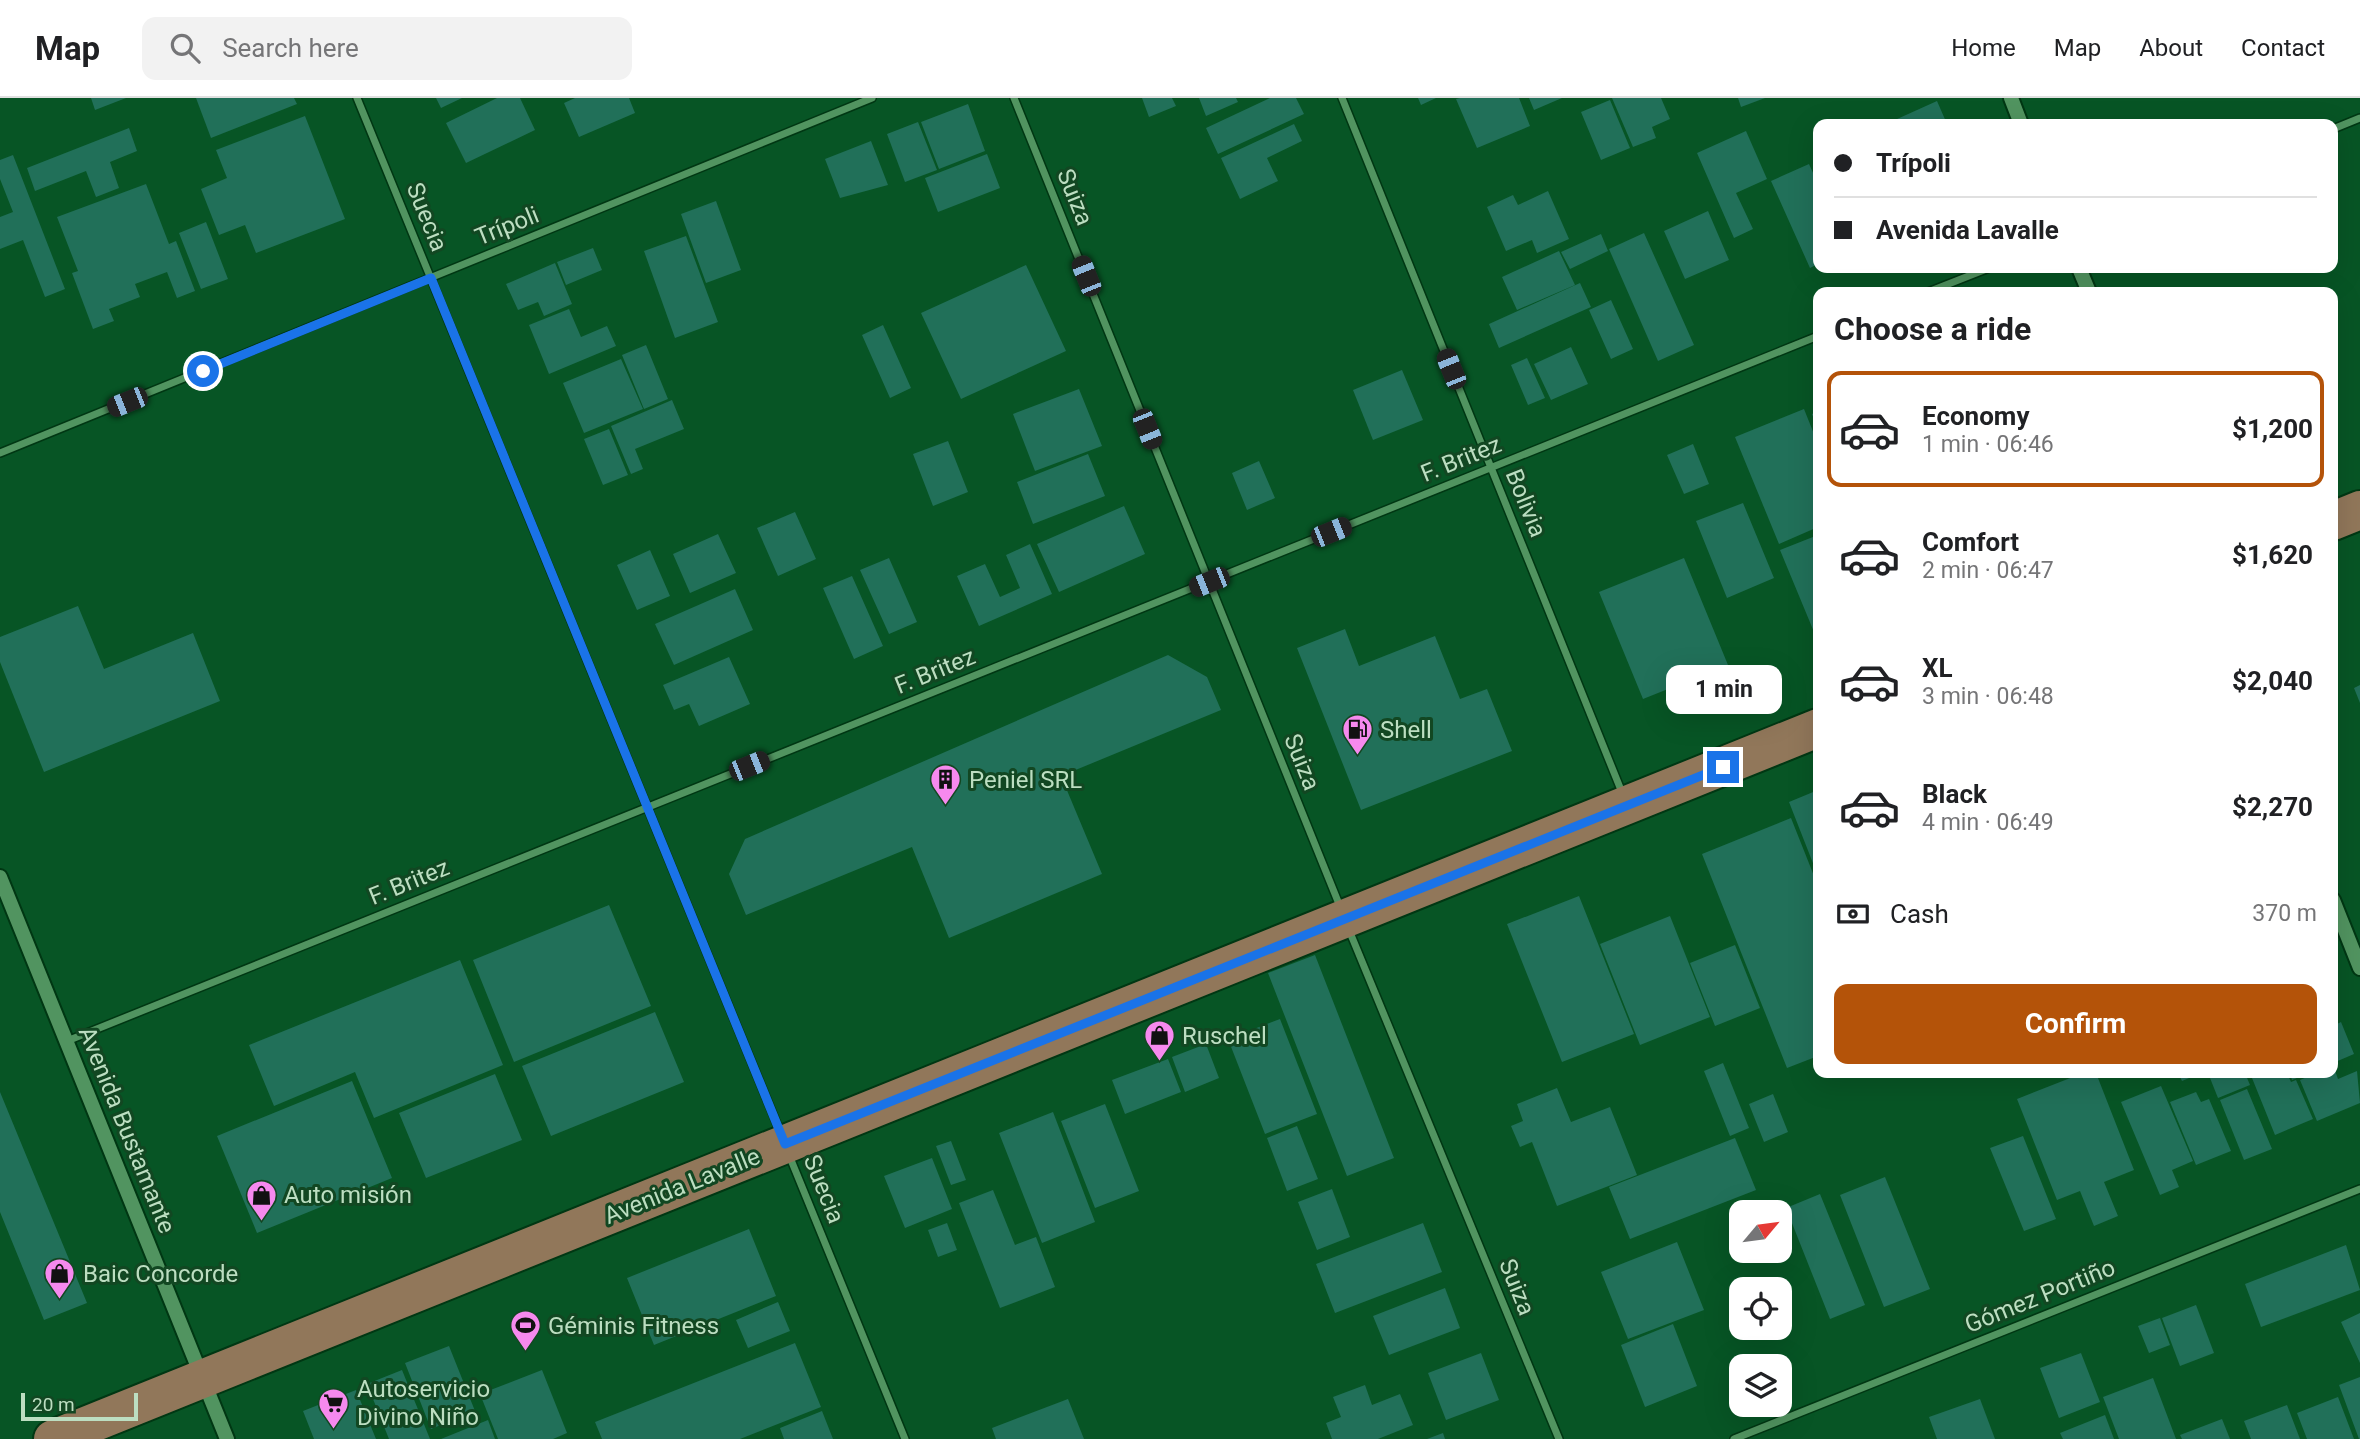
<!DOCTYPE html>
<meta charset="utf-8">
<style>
body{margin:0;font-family:Roboto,sans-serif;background:#f2f2f2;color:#202124;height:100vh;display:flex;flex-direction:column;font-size:26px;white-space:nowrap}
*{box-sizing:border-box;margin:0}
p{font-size:23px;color:#757577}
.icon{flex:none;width:38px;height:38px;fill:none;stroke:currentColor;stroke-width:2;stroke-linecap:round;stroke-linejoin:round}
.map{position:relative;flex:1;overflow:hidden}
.panel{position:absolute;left:1813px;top:189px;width:525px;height:791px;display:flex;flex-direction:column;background:#fff;border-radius:14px;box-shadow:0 7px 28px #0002}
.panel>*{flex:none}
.banner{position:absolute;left:1813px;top:21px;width:525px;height:154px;border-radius:14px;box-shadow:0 7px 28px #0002;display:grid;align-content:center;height:154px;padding:0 21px;background:#fff}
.needle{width:46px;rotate:61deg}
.buttons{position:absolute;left:1729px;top:1102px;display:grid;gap:14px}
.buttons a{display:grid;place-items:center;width:63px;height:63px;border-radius:14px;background:#fff;box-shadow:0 7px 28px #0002;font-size:35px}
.scale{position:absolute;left:21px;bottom:18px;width:117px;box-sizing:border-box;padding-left:7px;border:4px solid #bcdec1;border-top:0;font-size:19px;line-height:24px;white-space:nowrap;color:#bcdec1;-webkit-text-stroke:5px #124722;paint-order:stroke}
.end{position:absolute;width:32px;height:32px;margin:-16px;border:9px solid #1a73e8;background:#fff;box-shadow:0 0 0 4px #fff}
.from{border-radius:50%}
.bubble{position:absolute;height:49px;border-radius:14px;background:#fff;box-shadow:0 7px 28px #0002;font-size:23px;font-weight:700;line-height:49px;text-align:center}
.car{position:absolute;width:21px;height:42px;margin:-21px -10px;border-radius:9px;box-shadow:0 0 5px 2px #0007;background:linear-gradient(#222 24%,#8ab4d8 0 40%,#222 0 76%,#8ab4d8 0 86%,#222 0)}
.banner b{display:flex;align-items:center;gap:24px;height:66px;font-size:26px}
.banner b+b{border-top:2px solid #e0e0e0}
.banner i{width:18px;height:18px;background:#202124}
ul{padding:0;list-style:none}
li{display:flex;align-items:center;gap:21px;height:116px;margin:0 14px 10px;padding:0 7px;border:4px solid transparent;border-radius:14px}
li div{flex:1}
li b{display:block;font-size:26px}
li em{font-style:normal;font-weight:700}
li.active{border-color:#b45309}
li>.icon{width:63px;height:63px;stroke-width:1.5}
h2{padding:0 21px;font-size:32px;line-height:84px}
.pay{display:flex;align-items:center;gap:18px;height:77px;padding:0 21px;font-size:26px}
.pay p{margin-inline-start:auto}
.cta{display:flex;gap:14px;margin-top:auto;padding:14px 21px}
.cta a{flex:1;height:80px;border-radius:14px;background:#b45309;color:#fff;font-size:28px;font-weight:700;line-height:80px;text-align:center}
header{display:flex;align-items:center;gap:42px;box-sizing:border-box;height:98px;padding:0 35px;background:#fff;border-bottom:2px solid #e0e0e0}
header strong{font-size:33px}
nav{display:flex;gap:38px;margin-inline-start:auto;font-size:24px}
.search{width:490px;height:63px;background:#f2f2f2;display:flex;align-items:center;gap:18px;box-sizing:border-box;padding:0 24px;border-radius:14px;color:#757577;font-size:26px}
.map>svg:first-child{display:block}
.building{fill:#217059}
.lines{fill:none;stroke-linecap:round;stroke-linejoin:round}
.minor-casing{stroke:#003713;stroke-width:10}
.secondary-casing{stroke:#003713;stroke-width:18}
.primary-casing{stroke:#003713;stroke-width:42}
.minor{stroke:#519460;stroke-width:7}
.secondary{stroke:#519460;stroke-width:14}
.primary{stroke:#91775a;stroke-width:38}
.route{stroke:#1a73e8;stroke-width:9}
.labels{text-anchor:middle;stroke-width:6;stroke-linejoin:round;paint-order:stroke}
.street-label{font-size:24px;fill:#bcdec1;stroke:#124722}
.poi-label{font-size:24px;fill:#bcdec1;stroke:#124722;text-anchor:start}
</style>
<header>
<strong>Map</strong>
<div class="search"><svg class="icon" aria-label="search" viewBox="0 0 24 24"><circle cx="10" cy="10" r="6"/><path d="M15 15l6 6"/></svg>Search here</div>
<nav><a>Home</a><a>Map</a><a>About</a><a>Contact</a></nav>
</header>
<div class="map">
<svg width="2360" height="1341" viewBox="0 0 2360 1341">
<rect width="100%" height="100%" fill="#075525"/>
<path class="building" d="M91,0H126L95,12Z
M196,0H294L297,6L211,40Z
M436,0H462L441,10Z
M497,0H520L535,32L466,65L446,25Z
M575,0H629L635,15L579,39L564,5Z
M1142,0H1172L1176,8L1149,19Z
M1199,0H1236L1238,4L1206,18Z
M1270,0H1296L1304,16L1218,56L1206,30Z
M1418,0H1436L1421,7Z
M1460,0H1519L1530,28L1477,50L1456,1Z
M1529,0H1562L1534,12Z
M1612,0H1661L1670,21L1652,29L1656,40L1633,49Z
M1738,0H1765L1741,9Z
M1610,2L1630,50L1601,62L1581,14Z
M1937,3L1947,26H1886Z
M968,6L985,53L939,71L921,24Z
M305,18L345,121L256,155L245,127L219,137L201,91L227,80L216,52Z
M918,24L937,72L905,84L887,36Z
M1294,26L1302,43L1267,60L1278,83L1240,101L1221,60Z
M129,30L137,53L110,64L119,90L96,99L86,73L35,93L27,70Z
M1746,33L1767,81L1736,95L1753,131L1734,140L1697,55Z
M871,43L888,87L840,100L825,61Z
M987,56L1000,90L938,114L925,80Z
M13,57L65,191L45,199L23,142L0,151V119L13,114L0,81V62Z
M1809,66L1818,86V166L1810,170L1771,83Z
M146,86L169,146L176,143L195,193L177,200L167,174L135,186L140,199L109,211L114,223L93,231L72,175L78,173L57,119Z
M1548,93L1569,141L1537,155L1532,142L1506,153L1487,109L1513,97L1518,107Z
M716,103L741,172L706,185L681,116Z
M1708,113L1729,162L1685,181L1664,133Z
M206,124L228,181L201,191L179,135Z
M1644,135L1694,247L1658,263L1609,151Z
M1601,136L1608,153L1570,171L1561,154Z
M686,138L718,224L675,240L644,153Z
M593,150L602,172L566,187L557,164Z
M1559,153L1575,187L1517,212L1502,179Z
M555,165L572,206L544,218L538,204L518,212L506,186Z
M1026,167L1066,253L961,301L921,215Z
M1580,185L1591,209L1499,250L1489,226Z
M1611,202L1633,251L1611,261L1589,212Z
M569,211L581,239L607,228L616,248L549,276L529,227Z
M883,227L911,290L890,300L862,237Z
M646,247L668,301L644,311L622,257Z
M1571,249L1588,286L1551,302L1534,266Z
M1527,260L1545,300L1528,307L1511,267Z
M621,261L643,311L584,335L563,285Z
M1402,272L1423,322L1373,342L1353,292Z
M1079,291L1102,348L1035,373L1013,316Z
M672,302L684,331L635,351L643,371L631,376L611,328Z
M1804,311L1818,346V429L1779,446L1735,339Z
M1818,313V332L1812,316Z
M609,331L628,377L603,387L584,341Z
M948,343L968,394L933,408L913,356Z
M1693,346L1709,386L1684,396L1667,357Z
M1088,356L1105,398L1033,426L1017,384Z
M1259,363L1275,400L1247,412L1232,375Z
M1743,405L1774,480L1727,500L1696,423Z
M1124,408L1145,456L1059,494L1037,446Z
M795,414L816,461L778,478L757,430Z
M718,436L736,475L690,495L673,456Z
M1818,437V532L1814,534L1780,452Z
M1030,446L1052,496L979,528L957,478L985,466L1000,499L1020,490L1006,457Z
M650,452L670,498L637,512L617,467Z
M889,460L917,524L889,536L860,472Z
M1684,460L1728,567L1643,601L1599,494Z
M852,478L883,548L854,561L823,490Z
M735,491L753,532L674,567L655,526Z
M78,508L104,571L193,535L220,603L44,674L0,564V539Z
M1345,531L1359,568L1435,538L1460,601L1487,591L1512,653L1361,712L1297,550Z
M1168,557L1207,579L1221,612L1061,678L1102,776L949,840L912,749L746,817L729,776L745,741Z
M729,559L750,606L699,628L689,606L674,612L663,587Z
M2360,587V605L2354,590Z
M1818,692V778L1789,704Z
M1791,720L1818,788V958L1787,970L1702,756Z
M1579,798L1634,936L1562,964L1507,826Z
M609,807L651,908L514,964L473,862Z
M1670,818L1710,919L1640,947L1600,846Z
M1735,847L1760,910L1715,928L1690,865Z
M1315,857L1394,1060L1347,1078L1268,875Z
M460,862L503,967L374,1020L355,974L274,1008L249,947Z
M655,914L684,984L551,1038L522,968Z
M1280,921L1317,1016L1265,1036L1228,941Z
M2341,924L2354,956L2333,965V928Z
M1206,946L1219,980L1185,994L1172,959Z
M1168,961L1181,994L1125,1016L1112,982Z
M1723,965L1749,1030L1730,1038L1704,973Z
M2333,967L2338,981L2357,973L2360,1005L2317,1023L2300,982L2316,975H2333Z
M2083,975H2096L2134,1072L2104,1084L2118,1118L2094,1128L2080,1093L2057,1102L2017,1001Z
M2178,975H2201L2182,983Z
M2208,975H2245L2250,987L2218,1000Z
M2263,975H2287L2291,984L2296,982L2313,1021L2275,1037L2252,980Z
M2290,975H2309L2292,982Z
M495,976L522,1042L426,1080L399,1015Z
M352,983L392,1080L257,1135L217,1038Z
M2161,988L2193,1063L2172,1072L2179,1089L2160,1097L2121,1004Z
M1557,990L1571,1024L1610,1009L1637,1077L1557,1108L1532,1044L1520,1049L1511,1028L1523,1023L1517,1006Z
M2247,991L2272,1051L2244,1062L2220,1002Z
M0,994L87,1205L44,1222L0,1114Z
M2196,994L2201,1004L2209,1001L2231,1053L2196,1067L2170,1004Z
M1773,996L1788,1034L1764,1044L1749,1006Z
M1105,1006L1139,1093L1095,1110L1061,1023Z
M1053,1014L1095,1124L1042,1145L999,1035Z
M1297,1028L1318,1081L1287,1093L1267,1040Z
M2023,1038L2056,1121L2024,1133L1990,1050Z
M1735,1040L1756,1092L1630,1141L1609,1089Z
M951,1043L966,1082L951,1087L936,1048Z
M932,1060L952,1111L905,1130L884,1078Z
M1885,1079L1930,1191L1884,1209L1840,1097Z
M1332,1091L1350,1139L1317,1152L1298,1104Z
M993,1092L1015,1147L1036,1139L1055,1189L1000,1210L959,1105Z
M1820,1096L1865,1207L1830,1221L1786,1110Z
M947,1125L957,1152L938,1159L928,1132Z
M1423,1125L1442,1174L1335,1215L1316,1166Z
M749,1131L776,1198L654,1247L627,1180Z
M1677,1144L1704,1212L1628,1241L1601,1174Z
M2346,1147L2360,1192L2261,1229L2245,1186Z
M1445,1190L1460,1230L1389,1257L1373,1218Z
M778,1204L790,1233L748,1250L736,1222Z
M2196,1207L2214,1255L2180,1268L2162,1220Z
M2360,1215V1265L2341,1224Z
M2160,1220L2170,1247L2149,1255L2138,1228Z
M1673,1226L1697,1288L1645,1309L1621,1247Z
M795,1245L821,1309L740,1341H602L595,1324Z
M449,1248L475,1313L431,1331L405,1265Z
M1481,1255L1499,1302L1446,1322L1428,1275Z
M2081,1255L2100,1304L2059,1320L2040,1270Z
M402,1272L430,1341H389L367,1286Z
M542,1272L567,1335L553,1341H498L480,1296Z
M2360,1279V1341H2359L2339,1287Z
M2153,1280L2176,1341H2119L2103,1299Z
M1365,1287L1372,1307L1400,1296L1413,1327L1378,1341H1332L1326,1325L1341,1319L1333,1299Z
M356,1292L376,1341H314L303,1313Z
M2338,1299L2354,1341H2307L2297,1315Z
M1068,1301L1084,1341H996L992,1330Z
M1980,1301L1995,1341H1937L1929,1319Z
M2287,1307L2300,1341H2251L2244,1323Z
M822,1313L833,1341H784L780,1330Z
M2105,1317L2114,1341H2063L2060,1335Z
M2222,1321L2230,1341H2182L2180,1337Z
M488,1322L495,1341H441Z
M1443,1335L1445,1341H1427Z"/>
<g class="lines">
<defs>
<path id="minor" d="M357,0L781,1036
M1014,0L1341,811
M1342,0L1623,697
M2333,31L2360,20
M1928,194L1989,170
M0,355L872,0
M1349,832L1559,1341
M67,943L1818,238
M789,1057L905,1341
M1734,1341L2360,1091"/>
<path id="secondary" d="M2011,0L2021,26
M2079,170L2089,194
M0,779L227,1341
M2333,802L2360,870"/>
<path id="primary" d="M2333,423L2360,412
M53,1341L1818,630"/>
</defs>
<use href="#minor" class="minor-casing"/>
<use href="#secondary" class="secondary-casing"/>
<use href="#primary" class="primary-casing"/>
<use href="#minor" class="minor"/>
<use href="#secondary" class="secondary"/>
<use href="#primary" class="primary"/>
</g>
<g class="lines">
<path class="route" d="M203,273L431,180L785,1046L1723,669"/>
</g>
<defs>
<symbol id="fuel-pin" viewBox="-11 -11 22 30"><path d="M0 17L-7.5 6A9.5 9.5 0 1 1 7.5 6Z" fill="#f689ee" stroke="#124722"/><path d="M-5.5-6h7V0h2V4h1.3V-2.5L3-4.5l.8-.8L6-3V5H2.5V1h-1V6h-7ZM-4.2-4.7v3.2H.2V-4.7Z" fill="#111"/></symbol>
<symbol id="building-pin" viewBox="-11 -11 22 30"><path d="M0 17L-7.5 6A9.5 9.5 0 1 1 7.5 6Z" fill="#f689ee" stroke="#124722"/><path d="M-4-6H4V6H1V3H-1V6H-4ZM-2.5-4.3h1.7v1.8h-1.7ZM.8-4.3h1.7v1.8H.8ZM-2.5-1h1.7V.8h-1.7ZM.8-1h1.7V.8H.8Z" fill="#111"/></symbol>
<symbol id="shop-pin" viewBox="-11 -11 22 30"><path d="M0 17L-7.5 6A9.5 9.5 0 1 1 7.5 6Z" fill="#f689ee" stroke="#124722"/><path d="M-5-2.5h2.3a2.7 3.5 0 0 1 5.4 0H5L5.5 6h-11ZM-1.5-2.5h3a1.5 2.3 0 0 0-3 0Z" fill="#111"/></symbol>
<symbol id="stadium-pin" viewBox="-11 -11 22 30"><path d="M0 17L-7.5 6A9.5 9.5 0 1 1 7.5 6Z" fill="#f689ee" stroke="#124722"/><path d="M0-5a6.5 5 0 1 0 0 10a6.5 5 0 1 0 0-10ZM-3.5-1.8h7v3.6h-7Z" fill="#111"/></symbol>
<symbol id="supermarket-pin" viewBox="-11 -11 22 30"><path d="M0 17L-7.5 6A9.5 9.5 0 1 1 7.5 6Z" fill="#f689ee" stroke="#124722"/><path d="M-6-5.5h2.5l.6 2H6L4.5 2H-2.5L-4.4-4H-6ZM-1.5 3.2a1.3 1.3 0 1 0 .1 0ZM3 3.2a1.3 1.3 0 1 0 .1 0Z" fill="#111"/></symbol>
</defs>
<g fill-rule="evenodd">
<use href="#fuel-pin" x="1340" y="614" width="35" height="47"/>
<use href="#building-pin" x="928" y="664" width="35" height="47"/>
<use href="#shop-pin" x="1142" y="920" width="35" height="47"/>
<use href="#shop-pin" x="244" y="1080" width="35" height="47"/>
<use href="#shop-pin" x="42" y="1158" width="35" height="47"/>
<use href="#stadium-pin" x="508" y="1210" width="35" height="47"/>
<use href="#supermarket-pin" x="316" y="1288" width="35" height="47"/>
</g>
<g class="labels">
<g class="street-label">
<text transform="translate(1075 99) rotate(68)" y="8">Suiza</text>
<text transform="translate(427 119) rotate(68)" y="8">Suecia</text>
<text transform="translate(507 128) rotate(-22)" y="8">Trípoli</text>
<text transform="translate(1461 361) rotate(-22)" y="8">F. Britez</text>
<text transform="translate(1526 405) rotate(68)" y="8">Bolivia</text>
<text transform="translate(935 573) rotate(-22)" y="8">F. Britez</text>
<text transform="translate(1302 664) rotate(68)" y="8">Suiza</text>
<text transform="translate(409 784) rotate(-22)" y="8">F. Britez</text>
<text transform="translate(127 1032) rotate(68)" y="8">Avenida Bustamante</text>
<text transform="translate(682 1088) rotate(-22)" y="8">Avenida Lavalle</text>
<text transform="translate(824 1091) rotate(68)" y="8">Suecia</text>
<text transform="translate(1517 1189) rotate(68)" y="8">Suiza</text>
<text transform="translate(2040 1198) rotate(-22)" y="8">Gómez Portiño</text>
</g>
<g class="poi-label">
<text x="1380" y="640">Shell</text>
<text x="969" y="690">Peniel SRL</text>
<text x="1182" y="946">Ruschel</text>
<text x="284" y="1105">Auto misión</text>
<text x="83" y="1184">Baic Concorde</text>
<text x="548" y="1236">Géminis Fitness</text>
<text x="357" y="1299">Autoservicio<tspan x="357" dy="28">Divino Niño</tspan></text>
</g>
</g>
</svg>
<div class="buttons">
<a><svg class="needle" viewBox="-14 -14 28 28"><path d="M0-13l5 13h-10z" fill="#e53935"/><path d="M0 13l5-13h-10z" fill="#757577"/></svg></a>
<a><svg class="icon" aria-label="locate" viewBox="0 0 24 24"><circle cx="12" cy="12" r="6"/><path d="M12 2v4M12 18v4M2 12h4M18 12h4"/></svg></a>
<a><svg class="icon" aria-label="layers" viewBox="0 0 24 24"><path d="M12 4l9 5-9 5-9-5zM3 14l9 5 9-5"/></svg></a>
</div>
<div class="scale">20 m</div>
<i class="end from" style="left:203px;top:273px"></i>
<i class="end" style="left:1723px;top:669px"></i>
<div class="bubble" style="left:1666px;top:567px;width:116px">1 min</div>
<i class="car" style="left:1086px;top:178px;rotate:338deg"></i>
<i class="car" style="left:1451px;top:271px;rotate:338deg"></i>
<i class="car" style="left:127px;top:304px;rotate:248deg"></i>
<i class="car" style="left:1147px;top:331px;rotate:158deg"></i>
<i class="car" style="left:1331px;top:434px;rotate:68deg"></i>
<i class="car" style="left:1209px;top:484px;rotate:248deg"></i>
<i class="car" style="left:749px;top:668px;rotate:68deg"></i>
<div class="banner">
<b><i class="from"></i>Trípoli</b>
<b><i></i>Avenida Lavalle</b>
</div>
<section class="panel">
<h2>Choose a ride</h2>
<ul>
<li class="active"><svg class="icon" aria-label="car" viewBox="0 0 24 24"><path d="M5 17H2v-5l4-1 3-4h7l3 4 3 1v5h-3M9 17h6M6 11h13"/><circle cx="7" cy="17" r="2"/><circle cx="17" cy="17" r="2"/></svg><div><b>Economy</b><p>1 min · 06:46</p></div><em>$1,200</em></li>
<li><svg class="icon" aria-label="car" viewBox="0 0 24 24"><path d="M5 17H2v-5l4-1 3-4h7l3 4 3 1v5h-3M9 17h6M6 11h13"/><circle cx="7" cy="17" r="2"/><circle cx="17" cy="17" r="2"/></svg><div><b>Comfort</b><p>2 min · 06:47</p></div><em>$1,620</em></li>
<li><svg class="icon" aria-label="car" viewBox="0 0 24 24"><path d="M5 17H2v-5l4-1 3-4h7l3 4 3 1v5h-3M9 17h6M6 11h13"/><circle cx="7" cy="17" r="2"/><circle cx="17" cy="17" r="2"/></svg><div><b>XL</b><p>3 min · 06:48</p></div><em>$2,040</em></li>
<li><svg class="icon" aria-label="car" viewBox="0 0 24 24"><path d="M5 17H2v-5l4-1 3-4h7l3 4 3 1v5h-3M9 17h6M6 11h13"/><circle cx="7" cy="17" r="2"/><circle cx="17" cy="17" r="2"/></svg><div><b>Black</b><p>4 min · 06:49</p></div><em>$2,270</em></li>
</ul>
<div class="pay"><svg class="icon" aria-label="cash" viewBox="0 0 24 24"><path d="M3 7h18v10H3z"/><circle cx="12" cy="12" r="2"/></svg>Cash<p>370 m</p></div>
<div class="cta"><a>Confirm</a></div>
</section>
</div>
